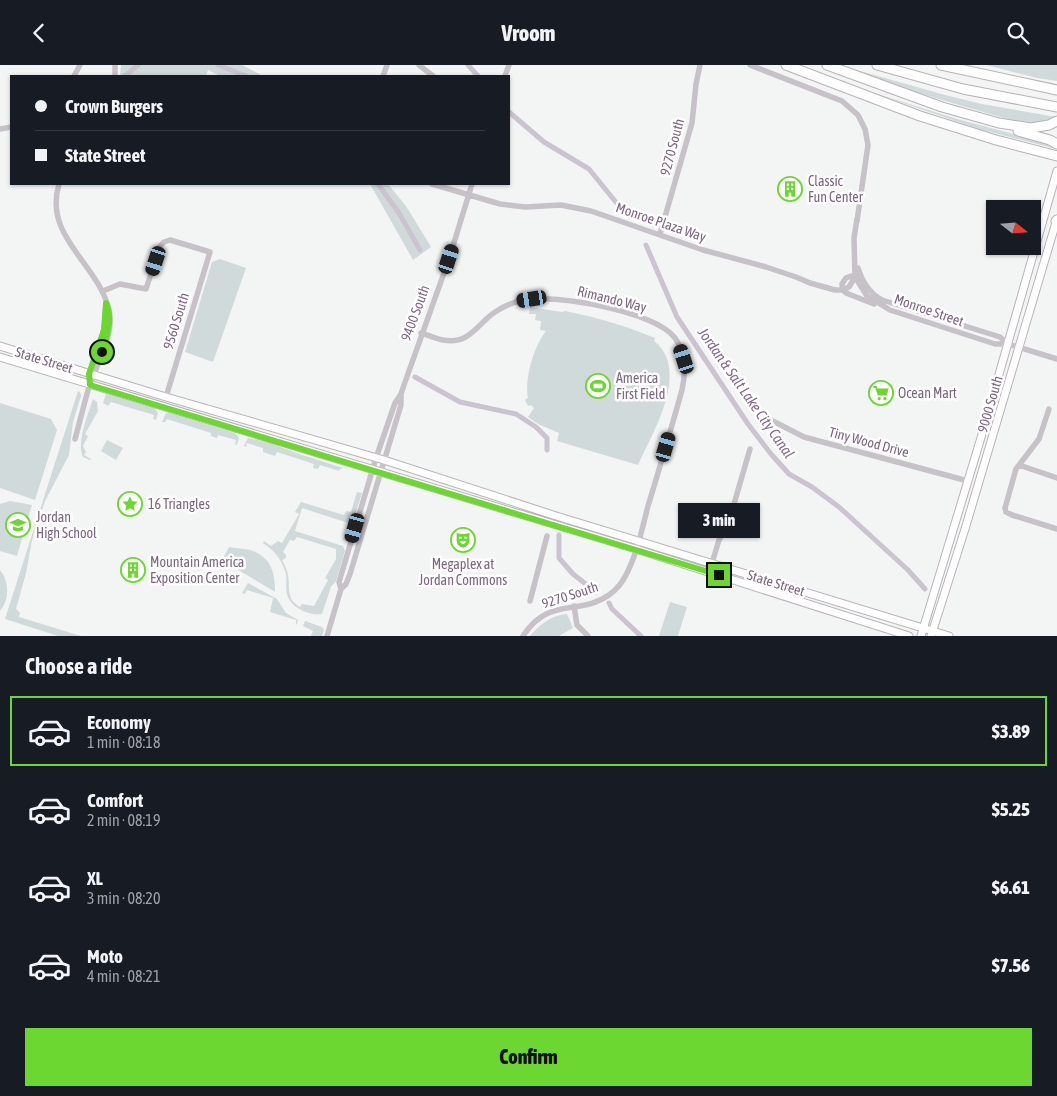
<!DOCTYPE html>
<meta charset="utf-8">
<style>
body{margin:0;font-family:"Asap Condensed",sans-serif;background:#242831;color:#f1f3f6;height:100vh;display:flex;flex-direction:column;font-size:19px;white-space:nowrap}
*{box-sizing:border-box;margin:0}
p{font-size:16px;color:#9ea1a6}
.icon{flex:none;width:28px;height:28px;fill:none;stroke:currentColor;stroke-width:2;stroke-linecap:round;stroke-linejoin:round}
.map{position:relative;height:571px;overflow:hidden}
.sheet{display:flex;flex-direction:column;background:#171b24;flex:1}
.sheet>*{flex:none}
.guide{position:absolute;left:10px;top:10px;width:500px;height:110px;border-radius:0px;box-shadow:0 1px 4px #0004;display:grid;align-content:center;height:110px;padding:0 25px;background:#171b24}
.needle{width:32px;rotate:107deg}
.controls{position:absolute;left:986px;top:135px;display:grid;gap:10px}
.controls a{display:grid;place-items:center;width:55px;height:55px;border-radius:0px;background:#171b24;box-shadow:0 1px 4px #0004;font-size:25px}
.end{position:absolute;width:22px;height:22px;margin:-11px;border:6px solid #6cd730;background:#111;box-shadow:0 0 0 2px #111}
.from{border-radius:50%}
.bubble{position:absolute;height:35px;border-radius:0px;background:#171b24;box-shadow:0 1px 4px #0004;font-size:16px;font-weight:800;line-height:35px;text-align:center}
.car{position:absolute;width:15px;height:30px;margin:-15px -8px;border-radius:6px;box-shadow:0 0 4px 1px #0007;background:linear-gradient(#222 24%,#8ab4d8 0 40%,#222 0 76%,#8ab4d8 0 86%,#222 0)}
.guide b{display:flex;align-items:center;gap:18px;height:48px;font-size:19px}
.guide b+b{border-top:1px solid #363941}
.guide i{width:12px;height:12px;background:#f1f3f6}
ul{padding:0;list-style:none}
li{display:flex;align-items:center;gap:15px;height:70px;margin:0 10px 8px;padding:0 15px;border:2px solid transparent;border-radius:0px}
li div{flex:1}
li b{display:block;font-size:19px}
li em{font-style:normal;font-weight:800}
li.active{border-color:#6cd730}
li>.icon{width:45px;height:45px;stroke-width:1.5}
h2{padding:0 25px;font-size:22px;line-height:60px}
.action{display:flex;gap:10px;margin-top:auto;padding:10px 25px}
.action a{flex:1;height:58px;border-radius:0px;background:#6cd730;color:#111;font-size:20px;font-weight:800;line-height:58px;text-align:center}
header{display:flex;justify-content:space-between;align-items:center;height:65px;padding:0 25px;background:#171b24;font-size:22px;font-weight:800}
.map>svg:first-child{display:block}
.green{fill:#d1dada;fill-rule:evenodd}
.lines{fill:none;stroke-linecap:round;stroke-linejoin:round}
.canal{stroke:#cbc3cf;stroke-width:5}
.major-casing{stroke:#bab4bb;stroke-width:9}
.highway-casing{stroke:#b8b2b8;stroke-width:11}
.minor{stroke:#c7c1c8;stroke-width:5.5}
.major{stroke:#fff;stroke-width:7}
.highway{stroke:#fff;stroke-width:9}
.route{stroke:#6cd730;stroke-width:6}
.labels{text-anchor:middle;stroke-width:5;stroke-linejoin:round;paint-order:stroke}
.street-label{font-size:14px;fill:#7d6681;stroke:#fff}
.poi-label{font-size:14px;fill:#7d6681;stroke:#fff;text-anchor:start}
.water-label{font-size:15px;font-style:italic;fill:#826c8b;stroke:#fff}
</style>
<header><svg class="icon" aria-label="back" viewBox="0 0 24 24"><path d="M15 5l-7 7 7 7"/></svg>Vroom<svg class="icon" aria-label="search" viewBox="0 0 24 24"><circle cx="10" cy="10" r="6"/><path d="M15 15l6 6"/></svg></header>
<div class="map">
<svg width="1057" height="571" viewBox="0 0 1057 571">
<rect width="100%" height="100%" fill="#f2f5f3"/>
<path class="green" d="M121,0H242L263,11H220L208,5L206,11H120Z
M839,0L945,30L982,39L1056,52L1039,59H1025C962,41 900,24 839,0Z
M986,0H1057V16L1037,13Z
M865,25L957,54L1044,77L1056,84L979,64Z
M370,119H388L406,141L431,182L413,195Z
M220,194L246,203L213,297L185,287L212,197Z
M530,242L562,247L565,246C596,252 626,261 655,273L654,276C691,305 653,367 638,400L557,376L559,368L538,359L528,352L534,343L531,340L528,341L525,335L528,333C524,314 534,281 546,266L540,265L541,256L535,255L536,249H529Z
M78,326L80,327L81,331L73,357L69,390L45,436L32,475L26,508L16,544L20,548L19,552L81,571H58L5,554Z
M106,329L154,343L158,348L156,355L153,354L154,350L111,337L108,341L103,338Z
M93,334L97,337L98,346L85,369L88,371L83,381L86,387L84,390L91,394L90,395L83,392C76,378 88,349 93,334Z
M0,338L51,354L57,365L35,435L0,423Z
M166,348H170L235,368L239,373L237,380L235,379L236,375L218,370L217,373L211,371V368L167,354L165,357H162Z
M248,373L270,378L299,389L343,403L342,404H340L339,406L320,400L318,404L313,403L314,399L277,387L275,391L263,387V383L247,378L246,382L244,381Z
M107,375L123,383L116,395L101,386Z
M357,427L362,428L347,476L343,475L348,458L302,443L295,466L343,481L345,486L336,516L331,522L322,549C310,551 290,543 287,529C285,521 288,513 285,506C281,494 274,485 263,478L264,476L271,481L278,476L282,478L299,449L295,447L301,437L344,450L346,446L351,447ZM297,472L336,484V494L325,513L328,515L314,541L302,539L300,542C286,534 290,523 288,510C287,505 285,500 282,495L286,493V490L283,487L290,475L294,476Z
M10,436L32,440L17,491L0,486V439Z
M229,482C237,484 245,483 253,486C272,493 275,509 275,527L222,495Z
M0,505C9,516 10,534 0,546Z
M248,518L277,534L286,548L298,555L297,559H296V555L270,547L273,533L247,525L245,529L242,528Z
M670,537L687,542L678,571H659Z
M567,549L573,563L559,571H530C540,559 552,550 567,549Z
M305,556L322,562L324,565L322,571H311L313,566L303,561Z"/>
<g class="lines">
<path class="canal" d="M218,0L246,11
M468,0L478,11
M125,11L138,0
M509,47L544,77L589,104L619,141
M378,119L399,148L420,185
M646,180L677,252L748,359L771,389L789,409L812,422L839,442L908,505L925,524
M415,312L460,337L516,349L536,362L547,373V385
M559,470V493L573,509L596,527
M609,538L612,544L641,571"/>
<defs>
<path id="major" d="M0,281L166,332L384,395L553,450L949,571
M0,292L636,484L909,571
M921,571L980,376L1057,106
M931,571L965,464L1057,154"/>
<path id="highway" d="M786,0L920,51L996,75L1057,91
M827,0L942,42L999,58L1031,63L1049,60L1057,56
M877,0L963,24L1057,42
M941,0L1057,25
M1018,66L1050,75L1057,79
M1056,156L1057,155"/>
</defs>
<use href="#major" class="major-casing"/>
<use href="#highway" class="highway-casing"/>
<path class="minor" d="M419,0L433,11
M750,0L842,36L858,50L865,64L868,80L857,156
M74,11L80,0
M115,11V0
M383,11L387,0
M505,11L509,0
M0,64L11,62
M59,119C43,172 98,198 109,245C115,269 96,300 89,322C84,339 80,356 75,374
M432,119L500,139L525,142L561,140L591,146L703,185L766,202L796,212L810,218L835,225H843L849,222L855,212L854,173L857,154
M660,169L692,58L696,19L700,0
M858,203C862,216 869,228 882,235L1000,272L1008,279
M855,212L867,231L890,245L995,279H1008L1057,294
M843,225L846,228L874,239
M843,225L842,219L846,213L851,211L857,213
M103,226L120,219L146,224L160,181L164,177L170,175L210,187L166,332
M421,268C428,270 436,274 443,275C470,280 477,259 495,247C503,242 513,237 523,235C555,229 655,246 675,273C686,288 686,307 682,325C671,364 660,402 648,441C642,464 637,489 626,510C622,518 616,525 609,530C579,551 549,531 523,571
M89,311L104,265L106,240
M1049,344L1039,374L1016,404L1005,443L1006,447L1012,450L1057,464
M767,353L804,372L968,416
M1019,400L1057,413
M712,498L719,475L727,463L750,384
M341,524L346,519L350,509L401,340V329L404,320L449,194L472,119
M530,536L547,471
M574,541L577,560L588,571
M327,571L341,524L339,517L376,393L395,338L401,329"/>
<use href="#major" class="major"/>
<use href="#highway" class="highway"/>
</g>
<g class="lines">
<path class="route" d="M102,287C107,270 113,254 106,238L104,265L89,309L90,320L719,510"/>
</g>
<defs>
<symbol id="building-ring" viewBox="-11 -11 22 22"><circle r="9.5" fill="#fff" stroke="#6cd730" stroke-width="1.5"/><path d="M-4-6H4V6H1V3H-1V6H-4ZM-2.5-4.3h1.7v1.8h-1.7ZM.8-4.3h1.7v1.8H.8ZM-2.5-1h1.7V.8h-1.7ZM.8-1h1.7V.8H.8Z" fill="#6cd730"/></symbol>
<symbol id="stadium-ring" viewBox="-11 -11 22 22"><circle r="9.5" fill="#fff" stroke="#6cd730" stroke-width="1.5"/><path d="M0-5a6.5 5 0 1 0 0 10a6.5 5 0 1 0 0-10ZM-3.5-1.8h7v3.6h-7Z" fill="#6cd730"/></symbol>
<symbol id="supermarket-ring" viewBox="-11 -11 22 22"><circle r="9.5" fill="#fff" stroke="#6cd730" stroke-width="1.5"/><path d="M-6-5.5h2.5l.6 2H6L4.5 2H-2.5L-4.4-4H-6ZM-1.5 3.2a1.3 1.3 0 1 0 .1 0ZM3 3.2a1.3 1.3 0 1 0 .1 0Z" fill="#6cd730"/></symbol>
<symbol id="sight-ring" viewBox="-11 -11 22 22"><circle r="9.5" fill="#fff" stroke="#6cd730" stroke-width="1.5"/><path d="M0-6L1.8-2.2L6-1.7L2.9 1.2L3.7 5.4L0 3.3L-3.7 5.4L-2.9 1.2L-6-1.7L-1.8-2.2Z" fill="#6cd730"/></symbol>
<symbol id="school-ring" viewBox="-11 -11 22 22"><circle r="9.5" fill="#fff" stroke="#6cd730" stroke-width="1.5"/><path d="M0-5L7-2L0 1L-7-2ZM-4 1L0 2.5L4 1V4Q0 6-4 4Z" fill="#6cd730"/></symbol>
<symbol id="theatre-ring" viewBox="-11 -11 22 22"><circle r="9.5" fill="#fff" stroke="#6cd730" stroke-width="1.5"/><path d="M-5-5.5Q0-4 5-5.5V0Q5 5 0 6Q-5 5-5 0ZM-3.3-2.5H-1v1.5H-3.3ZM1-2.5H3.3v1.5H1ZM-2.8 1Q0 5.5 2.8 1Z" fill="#6cd730"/></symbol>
</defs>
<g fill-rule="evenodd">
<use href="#building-ring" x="776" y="110" width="28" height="28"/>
<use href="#stadium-ring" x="584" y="307" width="28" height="28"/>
<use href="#supermarket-ring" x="867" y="314" width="28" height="28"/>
<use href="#sight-ring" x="116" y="425" width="28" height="28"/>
<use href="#school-ring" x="4" y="446" width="28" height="28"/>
<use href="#theatre-ring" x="449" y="461" width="28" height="28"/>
<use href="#building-ring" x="119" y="491" width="28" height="28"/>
</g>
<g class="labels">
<g class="street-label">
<text transform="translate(672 82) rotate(-75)" y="5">9270 South</text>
<text transform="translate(661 157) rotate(19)" y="5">Monroe Plaza Way</text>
<text transform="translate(612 234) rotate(14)" y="5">Rimando Way</text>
<text transform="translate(929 245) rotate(19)" y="5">Monroe Street</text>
<text transform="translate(415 248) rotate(-70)" y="5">9400 South</text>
<text transform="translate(176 256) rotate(-73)" y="5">9560 South</text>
<text transform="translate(44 295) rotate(17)" y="5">State Street</text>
<text transform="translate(990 339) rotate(-74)" y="5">9000 South</text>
<text transform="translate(869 377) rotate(15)" y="5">Tiny Wood Drive</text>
<text transform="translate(776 518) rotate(17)" y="5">State Street</text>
<text transform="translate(570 530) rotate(-18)" y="5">9270 South</text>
</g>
<g class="poi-label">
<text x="808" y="121">Classic<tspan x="808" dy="16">Fun Center</tspan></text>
<text x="616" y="318">America<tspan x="616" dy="16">First Field</tspan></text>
<text x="898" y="333">Ocean Mart</text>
<text x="148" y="444">16 Triangles</text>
<text x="36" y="457">Jordan<tspan x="36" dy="16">High School</tspan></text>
<text x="150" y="502">Mountain America<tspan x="150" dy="16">Exposition Center</tspan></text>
<text x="463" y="504" text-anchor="middle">Megaplex at<tspan x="463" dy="16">Jordan Commons</tspan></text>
</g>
<g class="water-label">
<text transform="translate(746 328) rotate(55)" y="5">Jordan &amp; Salt Lake City Canal</text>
</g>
</g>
</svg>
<div class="controls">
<a><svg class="needle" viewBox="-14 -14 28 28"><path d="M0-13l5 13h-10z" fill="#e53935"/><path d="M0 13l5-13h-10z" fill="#9ea1a6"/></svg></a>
</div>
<i class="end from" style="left:102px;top:287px"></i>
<i class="end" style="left:719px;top:510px"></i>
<div class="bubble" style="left:678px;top:438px;width:82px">3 min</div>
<i class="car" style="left:449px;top:194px;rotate:18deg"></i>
<i class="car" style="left:156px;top:196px;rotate:198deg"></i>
<i class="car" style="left:532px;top:234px;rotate:261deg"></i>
<i class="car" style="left:684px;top:294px;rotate:342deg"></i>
<i class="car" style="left:666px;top:382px;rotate:16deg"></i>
<i class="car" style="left:355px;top:463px;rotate:196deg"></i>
<div class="guide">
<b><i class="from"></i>Crown Burgers</b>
<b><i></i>State Street</b>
</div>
</div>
<section class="sheet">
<h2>Choose a ride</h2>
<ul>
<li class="active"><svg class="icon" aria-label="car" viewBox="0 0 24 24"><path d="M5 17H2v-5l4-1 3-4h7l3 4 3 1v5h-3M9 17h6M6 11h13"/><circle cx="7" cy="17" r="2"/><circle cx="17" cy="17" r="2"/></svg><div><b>Economy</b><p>1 min · 08:18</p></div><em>$3.89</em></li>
<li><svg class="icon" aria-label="car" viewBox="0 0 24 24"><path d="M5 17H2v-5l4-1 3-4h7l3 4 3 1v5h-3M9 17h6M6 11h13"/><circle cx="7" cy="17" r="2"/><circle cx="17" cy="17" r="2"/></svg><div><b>Comfort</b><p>2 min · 08:19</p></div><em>$5.25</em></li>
<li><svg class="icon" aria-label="car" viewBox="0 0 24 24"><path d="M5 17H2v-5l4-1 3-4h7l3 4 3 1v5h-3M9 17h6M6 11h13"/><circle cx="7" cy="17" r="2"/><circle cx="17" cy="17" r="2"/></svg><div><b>XL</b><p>3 min · 08:20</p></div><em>$6.61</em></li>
<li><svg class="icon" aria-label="car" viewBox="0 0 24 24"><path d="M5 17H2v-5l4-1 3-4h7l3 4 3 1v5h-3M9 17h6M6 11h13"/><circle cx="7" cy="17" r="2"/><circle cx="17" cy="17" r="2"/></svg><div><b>Moto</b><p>4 min · 08:21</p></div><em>$7.56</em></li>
</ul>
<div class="action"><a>Confirm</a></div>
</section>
